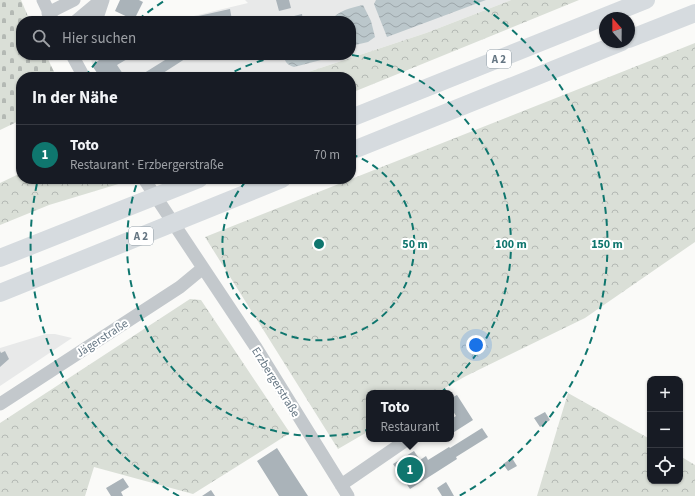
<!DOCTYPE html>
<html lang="de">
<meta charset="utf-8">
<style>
body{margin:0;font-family:"Source Sans 3",sans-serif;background:#20242c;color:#f1f3f6}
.controls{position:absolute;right:12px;bottom:12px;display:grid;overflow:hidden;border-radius:8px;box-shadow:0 1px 3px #0004}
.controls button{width:36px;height:36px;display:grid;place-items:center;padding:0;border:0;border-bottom:1px solid #363941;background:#171b24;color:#f1f3f6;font:20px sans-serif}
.compass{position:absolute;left:599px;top:12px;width:36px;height:36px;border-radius:50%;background:#171b24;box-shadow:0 1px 3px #0004;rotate:339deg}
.you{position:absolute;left:476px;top:345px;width:14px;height:14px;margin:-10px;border:3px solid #fff;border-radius:50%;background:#1a73e8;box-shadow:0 0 0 6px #1a73e833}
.badge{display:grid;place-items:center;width:26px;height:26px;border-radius:50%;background:#0f766e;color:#fff;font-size:13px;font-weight:700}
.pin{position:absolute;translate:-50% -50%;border:2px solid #fff;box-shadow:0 1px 4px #0006}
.popup{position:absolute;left:366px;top:390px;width:88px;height:52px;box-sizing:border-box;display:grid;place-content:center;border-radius:8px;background:#171b24;filter:drop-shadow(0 1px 3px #0005);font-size:13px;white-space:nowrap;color:#9ea1a6}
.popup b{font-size:15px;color:#f1f3f6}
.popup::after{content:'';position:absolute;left:50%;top:100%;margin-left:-8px;border:8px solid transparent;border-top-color:#171b24}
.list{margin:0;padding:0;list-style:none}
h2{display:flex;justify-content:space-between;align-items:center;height:52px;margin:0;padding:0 16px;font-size:17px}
h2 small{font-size:13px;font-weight:400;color:#9ea1a6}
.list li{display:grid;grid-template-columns:26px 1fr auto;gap:12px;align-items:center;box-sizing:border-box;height:60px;padding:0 16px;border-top:1px solid #363941}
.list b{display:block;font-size:15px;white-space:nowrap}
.list p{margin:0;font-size:13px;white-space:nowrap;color:#9ea1a6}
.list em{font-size:13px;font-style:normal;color:#9ea1a6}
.icon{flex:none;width:22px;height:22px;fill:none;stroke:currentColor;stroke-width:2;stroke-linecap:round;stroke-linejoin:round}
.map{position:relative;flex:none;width:695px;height:496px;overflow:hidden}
.search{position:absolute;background:#171b24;box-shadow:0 1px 3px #0004;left:16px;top:16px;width:340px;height:44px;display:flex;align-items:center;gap:10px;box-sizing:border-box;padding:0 14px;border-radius:16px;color:#9ea1a6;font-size:15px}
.panel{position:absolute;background:#171b24;box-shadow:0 1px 3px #0004;left:16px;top:72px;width:340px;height:112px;border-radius:16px}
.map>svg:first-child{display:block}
.built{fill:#e8e9e9}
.forest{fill:url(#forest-crowns)}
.cemetery{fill:url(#cemetery-stones)}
.water{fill:url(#water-waves)}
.building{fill:#aab3b9}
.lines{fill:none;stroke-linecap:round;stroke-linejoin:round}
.minor{stroke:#c3c8cc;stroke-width:13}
.highway{stroke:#d6dbdf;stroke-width:18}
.ring{fill:none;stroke:#0f766e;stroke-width:2;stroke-dasharray:7 5}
.labels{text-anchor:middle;stroke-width:4;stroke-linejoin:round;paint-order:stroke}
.shield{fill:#fff;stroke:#939fa8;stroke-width:1}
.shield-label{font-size:11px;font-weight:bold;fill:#657683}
.street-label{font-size:12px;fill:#657683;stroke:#fff}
.centre{fill:#0f766e;stroke:#fff;stroke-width:2}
.ring-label{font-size:12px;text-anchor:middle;font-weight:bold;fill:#0f766e;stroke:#fff;stroke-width:4;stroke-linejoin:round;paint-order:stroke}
</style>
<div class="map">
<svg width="695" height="496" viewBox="0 0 695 496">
<defs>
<pattern id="forest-crowns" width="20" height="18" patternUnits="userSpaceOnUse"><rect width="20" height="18" fill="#dadfd7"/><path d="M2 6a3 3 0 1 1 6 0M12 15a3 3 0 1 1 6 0" fill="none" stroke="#b4b9b4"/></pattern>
<pattern id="cemetery-stones" width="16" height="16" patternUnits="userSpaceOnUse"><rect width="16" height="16" fill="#dadfd7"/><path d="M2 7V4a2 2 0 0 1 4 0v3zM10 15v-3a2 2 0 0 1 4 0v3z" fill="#b4b9b4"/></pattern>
<pattern id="water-waves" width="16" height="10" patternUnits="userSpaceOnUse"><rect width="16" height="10" fill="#bbc7cb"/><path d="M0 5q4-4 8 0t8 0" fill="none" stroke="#9ca6aa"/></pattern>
</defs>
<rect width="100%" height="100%" fill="#fafaf8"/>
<path class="built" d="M245,0H511L426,33L293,77H100L93,67L91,59L93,55H351V21H173L248,3Z
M46,334H55L72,338L0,386V348Z"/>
<path class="forest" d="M511,0H579L351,93V77H293L426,33Z
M695,43V242L585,318L466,376L436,393H369V431L338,449L205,237Z
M21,173V179H123L125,182L49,205L0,225V183Z
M190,299L201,300L290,433L193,494L94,467L85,496H0V423Z
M568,393L650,439V481H680V456L695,465V496H537Z"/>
<path class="cemetery" d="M0,0H21L30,21H21V55H46L56,76L55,77H21V120L0,130Z"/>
<path class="water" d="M376,0H486L387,37L374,4Z
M363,5L371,21L375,37L368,42L351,46V21H331C338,10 351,8 363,5Z
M284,55H325V58L321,60L294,67C288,65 284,62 284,55Z"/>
<path class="building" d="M120,0H139L143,2L134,20L115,11Z
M276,0H289L291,8L279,11Z
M230,9L232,20L185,21V19Z
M302,14L303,21H278V20Z
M106,55H134L117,65L125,77H100L93,67L95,63Z
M173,55H191L157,77H125L131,73L132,76L139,72L141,75Z
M0,351L1,353L5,351L9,359L0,367Z
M457,395L473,420L451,434V419L456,416L451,408V398Z
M545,412L550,420L540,427L534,418Z
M482,428L488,437L456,457L457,459L410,489L393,464L414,451L420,460L426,456L428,460L449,447L450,448Z
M277,448L295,476L308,496H279L257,461Z
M512,458L517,466L508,471L503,464Z
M123,478L129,487L121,492L123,496H111L106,488Z
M446,482L449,487L454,496H442L437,488Z
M211,490L215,496H202Z"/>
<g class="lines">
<path class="minor" d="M43,0L53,21
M48,13L74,0
M76,21L101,0
M96,21L103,0
M72,55L84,77
M144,179L255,346L348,496
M0,404L180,287L203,268
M341,485L408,439"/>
<path class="highway" d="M629,39L695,13
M351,118L646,0
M351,151L622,42
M0,258L199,179
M0,293L282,179"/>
</g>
<g class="ring">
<path d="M351 154A96 96 0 1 1 248 179"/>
<path d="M224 77A192 192 0 0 1 284 55M352 55A192 192 0 1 1 138 180"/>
<path d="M179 496A288 288 0 0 1 38 179M85 77A288 288 0 0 1 102 55M138 20A288 288 0 0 1 164 1M474 1A288 288 0 0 1 459 496"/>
</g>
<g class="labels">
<g class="shield">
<rect x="487" y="50" width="24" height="18" rx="3"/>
<rect x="129" y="227" width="24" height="18" rx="3"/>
</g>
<g class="shield-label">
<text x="499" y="63">A 2</text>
<text x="141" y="240">A 2</text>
</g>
<g class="street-label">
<text transform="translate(102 338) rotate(-33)" y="4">Jägerstraße</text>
<text transform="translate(276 382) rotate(58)" y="4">Erzbergerstraße</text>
</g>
</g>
<circle cx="319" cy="244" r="6" class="centre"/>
<g class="ring-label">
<text x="415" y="248">50 m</text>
<text x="511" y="248">100 m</text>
<text x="607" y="248">150 m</text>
</g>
</svg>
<div class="controls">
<button>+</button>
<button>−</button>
<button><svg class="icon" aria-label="locate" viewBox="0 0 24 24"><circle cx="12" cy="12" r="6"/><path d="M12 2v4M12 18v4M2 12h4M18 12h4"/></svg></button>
</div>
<svg class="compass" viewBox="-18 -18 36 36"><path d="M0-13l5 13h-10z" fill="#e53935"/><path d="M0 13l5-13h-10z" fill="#9ea1a6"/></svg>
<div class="you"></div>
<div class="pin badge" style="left:410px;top:470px">1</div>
<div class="popup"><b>Toto</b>Restaurant</div>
<div class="search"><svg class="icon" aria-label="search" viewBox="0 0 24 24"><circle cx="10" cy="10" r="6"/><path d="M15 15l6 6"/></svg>Hier suchen</div>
<section class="panel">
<h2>In der Nähe<small></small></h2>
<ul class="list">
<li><span class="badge">1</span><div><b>Toto</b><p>Restaurant · Erzbergerstraße</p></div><em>70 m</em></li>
</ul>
</section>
</div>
